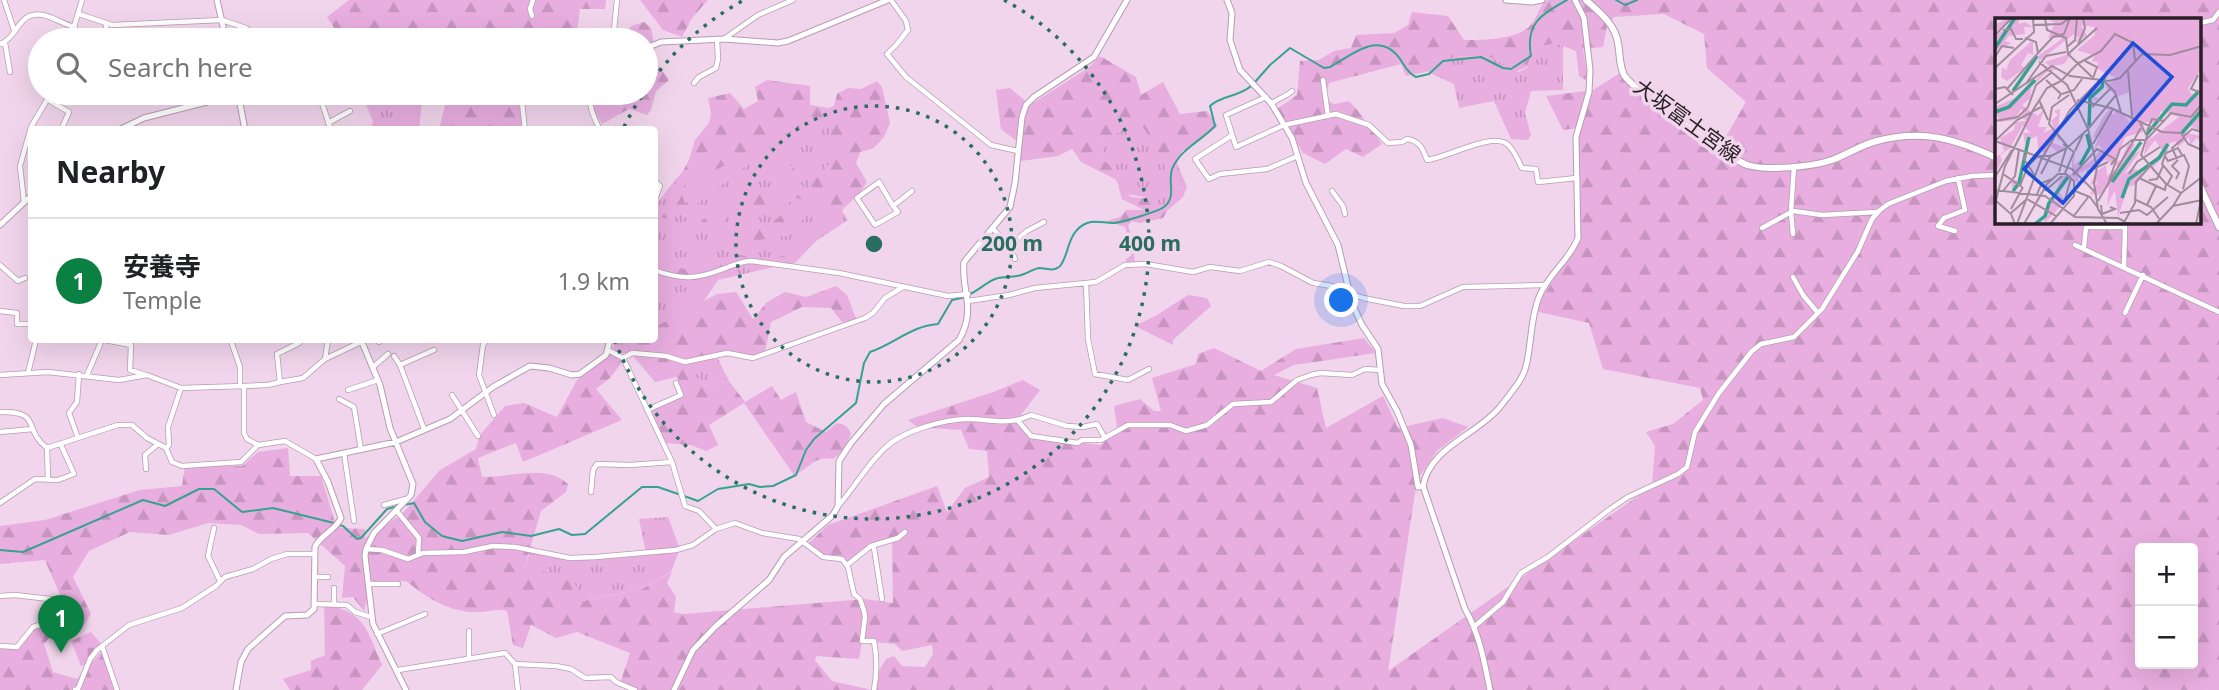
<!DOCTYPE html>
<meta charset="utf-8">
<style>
body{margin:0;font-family:"Noto Sans","Noto Sans JP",sans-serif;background:#f6f6f6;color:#202124}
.controls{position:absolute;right:21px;bottom:21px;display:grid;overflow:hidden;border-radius:7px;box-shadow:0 7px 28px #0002}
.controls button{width:63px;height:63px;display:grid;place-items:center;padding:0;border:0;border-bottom:2px solid #e0e0e0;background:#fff;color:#202124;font:35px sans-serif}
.you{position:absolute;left:1342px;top:301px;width:24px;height:24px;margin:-18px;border:5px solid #fff;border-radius:50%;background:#1a73e8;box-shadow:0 0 0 10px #1a73e833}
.badge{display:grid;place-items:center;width:46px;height:46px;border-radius:50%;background:#0b8043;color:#fff;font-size:23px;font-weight:700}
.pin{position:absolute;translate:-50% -58px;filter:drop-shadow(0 2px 4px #0008)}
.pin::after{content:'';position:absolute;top:37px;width:24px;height:21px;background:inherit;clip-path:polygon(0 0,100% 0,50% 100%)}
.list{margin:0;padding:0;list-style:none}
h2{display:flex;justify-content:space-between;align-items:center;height:91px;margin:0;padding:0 28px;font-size:30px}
h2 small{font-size:23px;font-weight:400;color:#757577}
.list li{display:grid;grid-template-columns:46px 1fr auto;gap:21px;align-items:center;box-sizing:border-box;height:126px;padding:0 28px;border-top:2px solid #e0e0e0}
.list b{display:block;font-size:26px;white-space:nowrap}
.list p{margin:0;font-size:23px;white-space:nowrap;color:#757577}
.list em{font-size:23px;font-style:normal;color:#757577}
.icon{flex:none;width:38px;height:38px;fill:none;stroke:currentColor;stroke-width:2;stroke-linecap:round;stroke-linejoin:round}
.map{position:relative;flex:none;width:2219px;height:690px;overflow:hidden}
.search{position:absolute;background:#fff;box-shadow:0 7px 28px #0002;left:28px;top:28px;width:630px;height:77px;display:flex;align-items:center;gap:18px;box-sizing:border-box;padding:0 24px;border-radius:38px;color:#757577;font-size:26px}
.panel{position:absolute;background:#fff;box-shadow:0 7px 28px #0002;left:28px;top:126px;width:630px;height:217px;border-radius:7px}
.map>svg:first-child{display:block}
.grass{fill:url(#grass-tufts)}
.forest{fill:url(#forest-firs);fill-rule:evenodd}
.cemetery{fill:url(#cemetery-stones)}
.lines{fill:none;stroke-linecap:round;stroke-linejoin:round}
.stream{stroke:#37a28f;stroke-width:2}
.minor-casing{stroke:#b79cb3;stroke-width:6}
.tertiary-casing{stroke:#b79cb3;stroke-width:7}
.secondary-casing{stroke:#b79cb3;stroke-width:8}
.minor{stroke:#fff;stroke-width:4.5}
.tertiary{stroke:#fff;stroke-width:5}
.secondary{stroke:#fff;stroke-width:6}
.ring{fill:none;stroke:#296e61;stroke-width:3.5;stroke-dasharray:3.5 7}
.labels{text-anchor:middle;stroke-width:7;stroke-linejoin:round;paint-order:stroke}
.street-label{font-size:21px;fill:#291f27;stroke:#f1d5ec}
.inset-river{fill:none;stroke:#37a28f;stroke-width:3.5}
.inset-road{fill:none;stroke:#a18c9d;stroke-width:2}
.view{fill:#1d4ed8;fill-opacity:0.15;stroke:#1d4ed8;stroke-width:3.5}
.inset-edge{fill:none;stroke:#291f27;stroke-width:3.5}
.centre{fill:#296e61;stroke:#f1d5ec;stroke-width:3.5}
.ring-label{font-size:21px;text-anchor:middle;font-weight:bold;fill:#296e61;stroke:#f1d5ec;stroke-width:7;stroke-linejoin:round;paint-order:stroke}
</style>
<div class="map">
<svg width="2219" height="690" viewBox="0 0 2219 690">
<defs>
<pattern id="grass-tufts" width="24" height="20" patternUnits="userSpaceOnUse" patternTransform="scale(1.75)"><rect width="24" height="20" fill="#e8aee0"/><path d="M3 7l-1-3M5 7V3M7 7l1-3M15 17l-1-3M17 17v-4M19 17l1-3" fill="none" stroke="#c795c0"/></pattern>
<pattern id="forest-firs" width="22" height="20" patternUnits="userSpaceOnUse" patternTransform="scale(1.75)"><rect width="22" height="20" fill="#e8aee0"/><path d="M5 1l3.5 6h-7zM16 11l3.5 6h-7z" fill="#c795c0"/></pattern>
<pattern id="cemetery-stones" width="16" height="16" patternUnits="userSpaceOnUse" patternTransform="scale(1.75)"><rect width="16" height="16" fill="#e8aee0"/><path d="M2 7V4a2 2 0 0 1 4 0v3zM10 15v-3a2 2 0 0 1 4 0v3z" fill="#c795c0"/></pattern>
</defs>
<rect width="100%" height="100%" fill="#f1d5ec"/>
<path class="grass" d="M1555,43L1563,46V90L1531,91L1525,113L1531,135L1528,140L1511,139L1494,101L1459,108L1454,84L1428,72L1455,56L1491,57L1519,72L1527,68L1534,48Z
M361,93H423L419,129H371L373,121Z
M824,110L848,149L833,197L848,220L778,266L718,280L698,310L647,354L622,353L613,349L615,340H654L655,206L675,180L730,121Z
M1139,116L1177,189L1187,187L1183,197L1168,210C1161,206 1155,201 1147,198C1127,192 1129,201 1115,179L1121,173L1102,159L1101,144Z
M712,359H718L729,381L707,386L687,374L689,363Z
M668,517L680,549L671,572L642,589L582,601L524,569L532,546C562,570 610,557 646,553L639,519Z"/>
<path class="forest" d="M349,0H606L605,9H580L577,31L566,40H342L327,17Z
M640,0H708L692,18L682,37L663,30Z
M1547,0H2219V690H875L877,674L886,659L894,656L902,666L925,667L933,654L932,645L902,651L895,644L862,641L859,659L816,656L815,660L832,681L872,690H638L620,684L630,653L577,632L556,638L531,625L523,648L513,645L507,611C496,608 489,612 479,612C450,613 427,598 406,581L371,584L364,611L353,597L342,598L345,566L308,533L259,534L241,525L208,523L169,535L130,532L89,551L73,577L91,614L81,630L65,640L51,636L44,644L53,672L77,679L101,652L116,690H0V646L19,645L62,599L45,560L0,564V526L45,520L140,490L182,486L185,466H242L258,452L288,448L290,476H321L334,519L341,528L365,529V538L402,514L440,470L476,449L480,435L505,406L524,403L557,417L577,380L611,354L622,362L610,378L596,389L622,420L523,462L516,443L478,458L482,477C510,478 545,463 568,484L566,492L541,511L524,569L571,575L583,601L642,589L672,572L667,583L676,597L674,612L683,614L865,599L893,603L892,539L872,546L848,564L836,557H823L808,544L828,525L937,486L947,512L965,488L989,477L987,451L969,449L961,430L917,427L908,420L993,392L1023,380L1040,390L1017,420L1035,437L1101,445L1117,427L1114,406L1140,399L1154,411H1161L1152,378L1196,364L1198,354L1214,348L1261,371L1296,349L1364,338L1376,353L1294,365L1274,375L1317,388L1326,428L1383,396L1398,428L1443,418L1468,427L1437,451L1417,480L1388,671L1652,486L1655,446L1646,432L1673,424L1703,400L1700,388L1603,369L1589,323L1534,311L1574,247L1578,128L1563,130L1546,96L1593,90L1620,73L1720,147L1746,102L1707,68L1704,34L1664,14L1614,17L1607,26L1603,47L1583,49L1587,74L1585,80L1579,76L1576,51L1555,43L1534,48L1527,67L1517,71L1490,57L1455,56L1430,71L1406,76L1401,64L1329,83L1325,99L1334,104L1349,101L1358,111L1382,144L1363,157L1346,149L1325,164L1303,153L1277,109L1297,95L1300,61L1319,60L1334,51L1351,48L1356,35L1394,33L1408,25L1412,12L1448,16L1464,40C1482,40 1514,40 1529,27C1537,20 1538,7 1547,0ZM1997,19H2200V222H1997ZM2140,548H2193V664H2140Z
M644,22L651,28L658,65L669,80L656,91L651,110L647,115L629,109L602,124C595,113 590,105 595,93H646V40H628L626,35L631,26Z
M1100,56L1136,77L1141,95L1163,82L1180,114L1207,111L1218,126L1182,151L1177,163L1187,187L1177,189L1148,135L1138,120L1101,144L1102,159L1121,173L1115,179L1081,162L1072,149L1058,156L1021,161L1019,143L1001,129L996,90L1010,88L1030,105L1088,68Z
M767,80L810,86V105L828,108L834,106L837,94L848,88L861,89L877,81L882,87L890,123L884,137L874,148L860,152L856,163L867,182L860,193L844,208L833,227L818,239L795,263L786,265L747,264L698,277L675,275L655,267L654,263L691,270L728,262L739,255L768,259L784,256L833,218L816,203L809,185C828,165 844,156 828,128L808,124L764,143C775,154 787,161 797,171L785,172L759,156L693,207L679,209L667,219L662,217L675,196L682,195L685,203C704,198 725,178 734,161L677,189L674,187L689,160L695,140L709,123L711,113L708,98L730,93L744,109L758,101L755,87Z
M518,93L522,129H439L448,94Z
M797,183L802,185L810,200L803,201L798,198L780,207L766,203L760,207L758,214L746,210L725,218L721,225L705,226L701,220L718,214L720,208C735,201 750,188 767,188C777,187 774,195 787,193L792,184Z
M1118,185L1131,197L1151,199L1168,210L1163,218L1140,223L1131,221L1128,226L1133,239L1135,262H1126V259L1131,256V240L1128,237L1125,227L1107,221L1120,217L1126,210H1144L1122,199Z
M808,203L814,206L810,212L787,236C766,236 742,250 725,231L729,228L758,229L768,226L787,210L797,209Z
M836,286L847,295L857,321L842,322L831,308L802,307L771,322L765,353L753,358L729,356L691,362L687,374L695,376L706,386L729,381L745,402L772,386L781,400L796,392L806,422L826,432L837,423C844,424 849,427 851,434L845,449L833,459C812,456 811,468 794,475L744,403L709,425L718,445L706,451L691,445L665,443L651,410L682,394L677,377L655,382L624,345L633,340H654L655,327L717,294L736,292L753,319L767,302L785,292L806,297Z
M1188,295L1207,298L1211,306L1173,340V345L1135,326L1157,315Z
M324,604C367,613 366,629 382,665L362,690H290L283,679L311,670V661L325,655Z"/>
<path class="cemetery" d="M91,632L103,646L87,664L81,666L71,641Z"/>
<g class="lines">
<path class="stream" d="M1616,0L1625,5L1637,0
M1255,82L1270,65L1290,48L1324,68L1330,67C1349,57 1374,33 1395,53C1403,60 1405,72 1416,77L1429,74L1443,61L1481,57L1503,68L1511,69L1531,56C1525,24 1541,14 1567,0
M970,294C979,290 989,280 998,278C1006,276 1016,278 1024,274C1030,272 1033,269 1039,268C1047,268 1052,272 1059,267C1069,259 1066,231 1087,223C1096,220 1104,223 1113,223C1121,223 1159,211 1164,207C1178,196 1166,180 1173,167C1182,148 1201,141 1215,126L1210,106C1221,95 1239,97 1251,86
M684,496L698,501L718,489L749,484L760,487L773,486L796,475L806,450L814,439L856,403L864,363L870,352C894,344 911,326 938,324L952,300L966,297
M404,505L414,503L425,522L442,536L462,541L502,532L531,536L559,529L572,535L585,534L642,487H658L678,494
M339,525L343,526L357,539L361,538L387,509L398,506
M0,550L23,552L143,500L165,506L199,489H214L242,512L273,508L334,523"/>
<g class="minor-casing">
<path id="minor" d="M4,0L14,30
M891,0L906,21L908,30L897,44L887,54L906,77L991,145L1018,151
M79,14L112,25L222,20L246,28L263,40
M532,16L530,9L533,0
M2200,23L2213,20L2219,12
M106,24V28L117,40
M724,39L758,15L793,0
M70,40L82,0
M610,40L614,30L617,0
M5,43L10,72
M0,44C18,38 18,10 43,15C54,17 64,25 75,27
M1323,80L1328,116
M694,83L699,77L716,68L718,59L717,39
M521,93L525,130
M591,93C588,107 594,117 600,130
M319,94L331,130
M1266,97L1226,115L1236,147L1284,125L1336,114L1369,125L1388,143L1402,142L1407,139C1420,141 1423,149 1427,160C1446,158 1492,132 1507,144C1514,149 1518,161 1522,168L1536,169L1538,182L1577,178
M48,100L69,112L61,130
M1271,104C1278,98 1286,97 1292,91
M328,123L350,111
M1231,136L1195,159L1209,179L1220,174L1267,169L1298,156
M654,180L660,186L654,202
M1332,191L1343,206L1345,214
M24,202L20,166L31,127L51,93
M893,206L898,212L875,225L857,198L879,182L893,206L912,191
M992,228L1008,244L1015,259
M1762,228L1793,211L1822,215L1877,212
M1955,231L1938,226L1944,218L1965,210L1958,178
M1793,234L1791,212L1794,166
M2075,245L2219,312
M1009,246L1027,231L1044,222
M2084,247L2086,227H2125L2124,266
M0,265L18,281L25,278
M654,270C679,279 695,280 720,270C732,266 740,261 752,261L839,273L948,296L968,294
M1793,277L1803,295L1818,313
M1086,283L1088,339L1095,374L1128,380L1149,369
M968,301L1009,295L1035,288L1096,282L1125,265L1146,264L1193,272L1210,267L1240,271L1269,262L1281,266L1313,283L1332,286L1363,298L1404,306H1420L1463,287L1544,285
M0,311L17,313V324H32
M2125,313L2143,275
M105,340L131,345L130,370L146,375
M376,340L379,342
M487,340L483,345L479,375L494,415
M231,341L240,367V386
M608,350L623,358L672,462L685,506L699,511L716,529
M394,356L400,365
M623,358L632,353L666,356L685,362L727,353L753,358L865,318L873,313L885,298L903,287
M325,359L328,340
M373,367L388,354
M28,373L36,340
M0,375L48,372L119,380L147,375L181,388L244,386V433L247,439L258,445L285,441L316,459
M87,375L102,340
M280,382L303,378L325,359L365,340
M244,386L268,385L280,382L277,354L299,343L301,340
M348,390L378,380
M452,395L478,436
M339,399L354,407L361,450
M647,410L681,395L676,383
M0,412C43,411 22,429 47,448L118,425H132L147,438L166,448L172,462L182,466L241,462L258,445
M1019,422L1031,436L1078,443L1082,440H1101L1128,425H1170L1186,431L1207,425L1233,404L1271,402L1297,380L1311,375L1320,373L1352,375L1365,369L1380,370
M424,429L400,365L434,350
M0,432L33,429
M78,438L69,413L77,402L79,374
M47,448L48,478
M166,448L169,445L168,427L181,388
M344,453L354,521
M146,469L145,455L158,444
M591,492L593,470L597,464L630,465L672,462
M0,503L35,479L58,480L74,474L61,445
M384,505L406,499
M838,506C855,487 868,463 886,447C903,431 945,419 968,419C991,419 1009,426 1031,415L1067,426L1083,427L1097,424L1105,438
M396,510L419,538L418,555
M214,528L208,556L220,581
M871,546L898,538L905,532
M366,549L382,550L408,559L423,553L464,552L493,546L515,547L570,558L596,557L676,550L693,545L716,529L735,523L762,533L799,539L823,557L842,559L848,567L854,594L860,599L864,611L865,617L862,641H874C877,657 877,674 874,690
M847,565L871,546L874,548L882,599
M314,577H328
M368,584H398
M334,588V604
M0,596L15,595L58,600
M314,604L347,605L355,612L371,617
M1475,626L1503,602L1521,573L1548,557L1610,509L1628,497L1678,474L1687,467L1695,432L1719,393L1752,351L1761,344L1794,337L1822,309L1858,251L1872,219L1880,210L1888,204L1946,181L1972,176L1997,175
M377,634L425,614
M0,646L17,647L33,627L60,619L70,611
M102,646L117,690
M469,659V631
M515,664L556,666L571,669L585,678L611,677L616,682L635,690
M398,670L505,653L515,664L518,690
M75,690L78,689L90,659L97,650L129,625L182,608L216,586L225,577L253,569L271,559L287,554H314"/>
</g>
<g class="tertiary-casing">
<path id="tertiary" d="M217,0L226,40
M1227,0L1232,13L1230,40L1240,70L1271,103L1292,138L1306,183L1338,245L1352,303L1362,325L1378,349L1382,384L1397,411L1411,445L1418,487L1423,486L1465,609C1480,635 1484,661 1490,690
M1506,0L1532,2L1542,0
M646,48L661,42L724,39L778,43L788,41L888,0
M238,93L245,130
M119,130L144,118L238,94L292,99L331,93
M0,225L32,195
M361,340L380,385L390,428L413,484L411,495L374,533L366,549L365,556L373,624L406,690
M1423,486C1430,447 1477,435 1500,407C1509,395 1523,380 1526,366C1532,343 1530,319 1539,297C1548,274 1569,261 1578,238L1576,137L1589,92L1590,70L1584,18L1575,0
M236,690L241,662L248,649L285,616L307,615L314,609L315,547C320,535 335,531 341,518L328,482L316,459L396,442L450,419L493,387L530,366L549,368L572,375L580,374L606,355L610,340
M674,690L693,650L716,626L769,580L784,557L833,515L838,506L839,461L851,443L884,404L959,340C977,308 961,292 964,262L1010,207L1015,183L1022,117L1026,105L1034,97L1094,57L1127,0"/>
</g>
<g class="secondary-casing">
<path id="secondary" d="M1586,0C1600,13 1615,24 1618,43C1620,53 1619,65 1624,75C1634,91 1728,157 1747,165C1767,171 1812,167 1832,160C1848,154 1861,145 1877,141C1924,129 1955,139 1997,158
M2200,186L2219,227"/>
</g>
<use href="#minor" class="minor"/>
<use href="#tertiary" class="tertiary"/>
<use href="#secondary" class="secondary"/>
</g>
<g class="ring">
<circle cx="874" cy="244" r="138"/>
<path d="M624 127A276 276 0 0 1 643 94M647 88A276 276 0 0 1 744 0M1004 0A276 276 0 1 1 615 341"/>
</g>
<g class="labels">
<g class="street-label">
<text transform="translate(1687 121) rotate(36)" y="7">大坂富士宮線</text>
</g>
</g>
<g transform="translate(1995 18)">
<rect width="206" height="206" fill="#f1d5ec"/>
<path d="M13,0H24V6L30,4L38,9H29L30,16L14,18L10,23L17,25L0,33V18L16,7L13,4L1,13V6ZM52,0H206V51L193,70L196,76L206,75V113L195,108L187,114L206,118V124L202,120L195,127L194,119L183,129L180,123L171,127L173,133L158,150L154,145L168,134L160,122L149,137L151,124L184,99L166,93L161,105L149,104L148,114L130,119L121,144L126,142L133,126H140L134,139L146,132L129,156L138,150L147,155L140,167L133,169L123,199L120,172L112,188L114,168L104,177L95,176L103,164L95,167L102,153L111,147L112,158L124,149L111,142L82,156L85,169L78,159L70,163L64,173L68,180L74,179L50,205L49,201L39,206L50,198L67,158L77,156V142L80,133L79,147L84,142L87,149L97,142L107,130L103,127L99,132L104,118L97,120L108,99L115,90L118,97L123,90L135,104L137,81L135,74L122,79L110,68L122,61L114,56L99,79L105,80L98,84L99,71L111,56L102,50L103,44L97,43L100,38L82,32L100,17L99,9L86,7L92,18L77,26L84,20L79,16L44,43L43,38L68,20H53L60,5ZM38,22V37L33,35L26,47L30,50L12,63L6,59L7,49L11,52L15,42ZM77,35L69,46L57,48L63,51L52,54L36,69L35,80L27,87L43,98L50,89L43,109H52L48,115L59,110L56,103L63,97L59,93L65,91L63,115L67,120L64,123L59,114L58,125L71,130L62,134L54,127L50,135L43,131L42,118L35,121L25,167L18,174L21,167L17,170L16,163L23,162L31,130L28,115H35L28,107L15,130L5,137L7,142L1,154L0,140L9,133L5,120L19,112L20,104L32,103L26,99L30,93L26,91L20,102L5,104L0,89L20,80L55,49L50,44Z" fill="#e8aee0"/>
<path class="inset-river" d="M0,30L20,0M18,73L42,38M0,94L14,89L40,62M94,108L95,80L107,69L109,58M186,116L207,92M151,117L177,86L191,87L204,73M85,147L95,129L92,116M117,164L146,124M18,173L24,165L34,119M127,180L134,161L164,140L173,126M40,206L50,198L54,185L73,159"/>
<path class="inset-road" d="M50,0L52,12L71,20L73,36L97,59M38,7L66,6L75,0M8,12L16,11L21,21H28M0,17L17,0M83,27L90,10L88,0M72,29L80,22L82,0M43,35L58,19L69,16L75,0M73,36L102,10M0,39L7,28L19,30M90,43L102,49L98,60M44,44L72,67L93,111M84,45L106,33L120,16L138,25L140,42M0,50L39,14L38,0M133,53L137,98M203,57L196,71L207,75M51,62L66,76L63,81M66,63L84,44M32,64L51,38L71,34M110,64L120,74L126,94M0,71L10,69L18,77M12,71L43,35L41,24L30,20M67,76L79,72L87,61M44,82L53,102M82,82L116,90L167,114L186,115L193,126L207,132M97,84L98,88L116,70M0,86L57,48L75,58L114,63L125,60L147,36L175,37L207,28M23,99L33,89L41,67L57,54M0,103L23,99M144,103L152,118L146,137L171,166L186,175L178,188M152,113L157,101L170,103M189,118L197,111L207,114M0,123L77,151L101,175M0,123L22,102L48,88M68,126L79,134L70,155M98,126L118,91M73,129L54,106L57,89L74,77M80,133L89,114M32,134L29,141L40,158M170,138L173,143L189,137L194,148L188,171M182,141L177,130L189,120M34,147L43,138H56L72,130L93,111M64,154L71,131M92,154L113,144M8,156L27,169M46,156L56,137M134,156L142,144L165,129M78,157L102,131L120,141L116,147M0,159L17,132M144,160L170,172L171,166M181,161L184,155L177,148L183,142M154,162L162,161L168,148M114,163L125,131L137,122H151L176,95L196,99L207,86M172,167L177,158L167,146L171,135L183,130L187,137M25,168L33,148M0,172L50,178L80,199L123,200L134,206M8,173L20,158L24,132M50,173L67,158M80,173L95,179L103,190M186,175L207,159M42,176L47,165L57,161M139,181L156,189L165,202M0,182L16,196L20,206M1,182L10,148L38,92L52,70L66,63M103,183L146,110M69,185L76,160M106,187L107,196L120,191L115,189M152,187L161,168M16,191L28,169M16,195L32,181L61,198M125,195L144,192L152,197L173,179M78,199L94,178M22,206L46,142L75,92L105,62M29,206L52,166L63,156H71L79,163V178L55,206M112,206L103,191L99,165L102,149L93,111L121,77M128,206L140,185L141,164L155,148M161,206L178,188L207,182M201,206L207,177"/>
<path class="view" d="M138,25L177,59L68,185L29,151Z"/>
<rect width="206" height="206" class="inset-edge"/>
</g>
<circle cx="874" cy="244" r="10" class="centre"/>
<g class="ring-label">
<text x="1012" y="251">200 m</text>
<text x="1150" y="251">400 m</text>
</g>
</svg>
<div class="controls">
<button>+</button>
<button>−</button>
</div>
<div class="you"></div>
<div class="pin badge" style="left:61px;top:653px">1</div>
<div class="search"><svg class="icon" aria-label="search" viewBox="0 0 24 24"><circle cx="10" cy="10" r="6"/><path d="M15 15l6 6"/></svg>Search here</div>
<section class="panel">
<h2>Nearby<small></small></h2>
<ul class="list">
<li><span class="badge">1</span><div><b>安養寺</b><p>Temple</p></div><em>1.9 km</em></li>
</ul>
</section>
</div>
